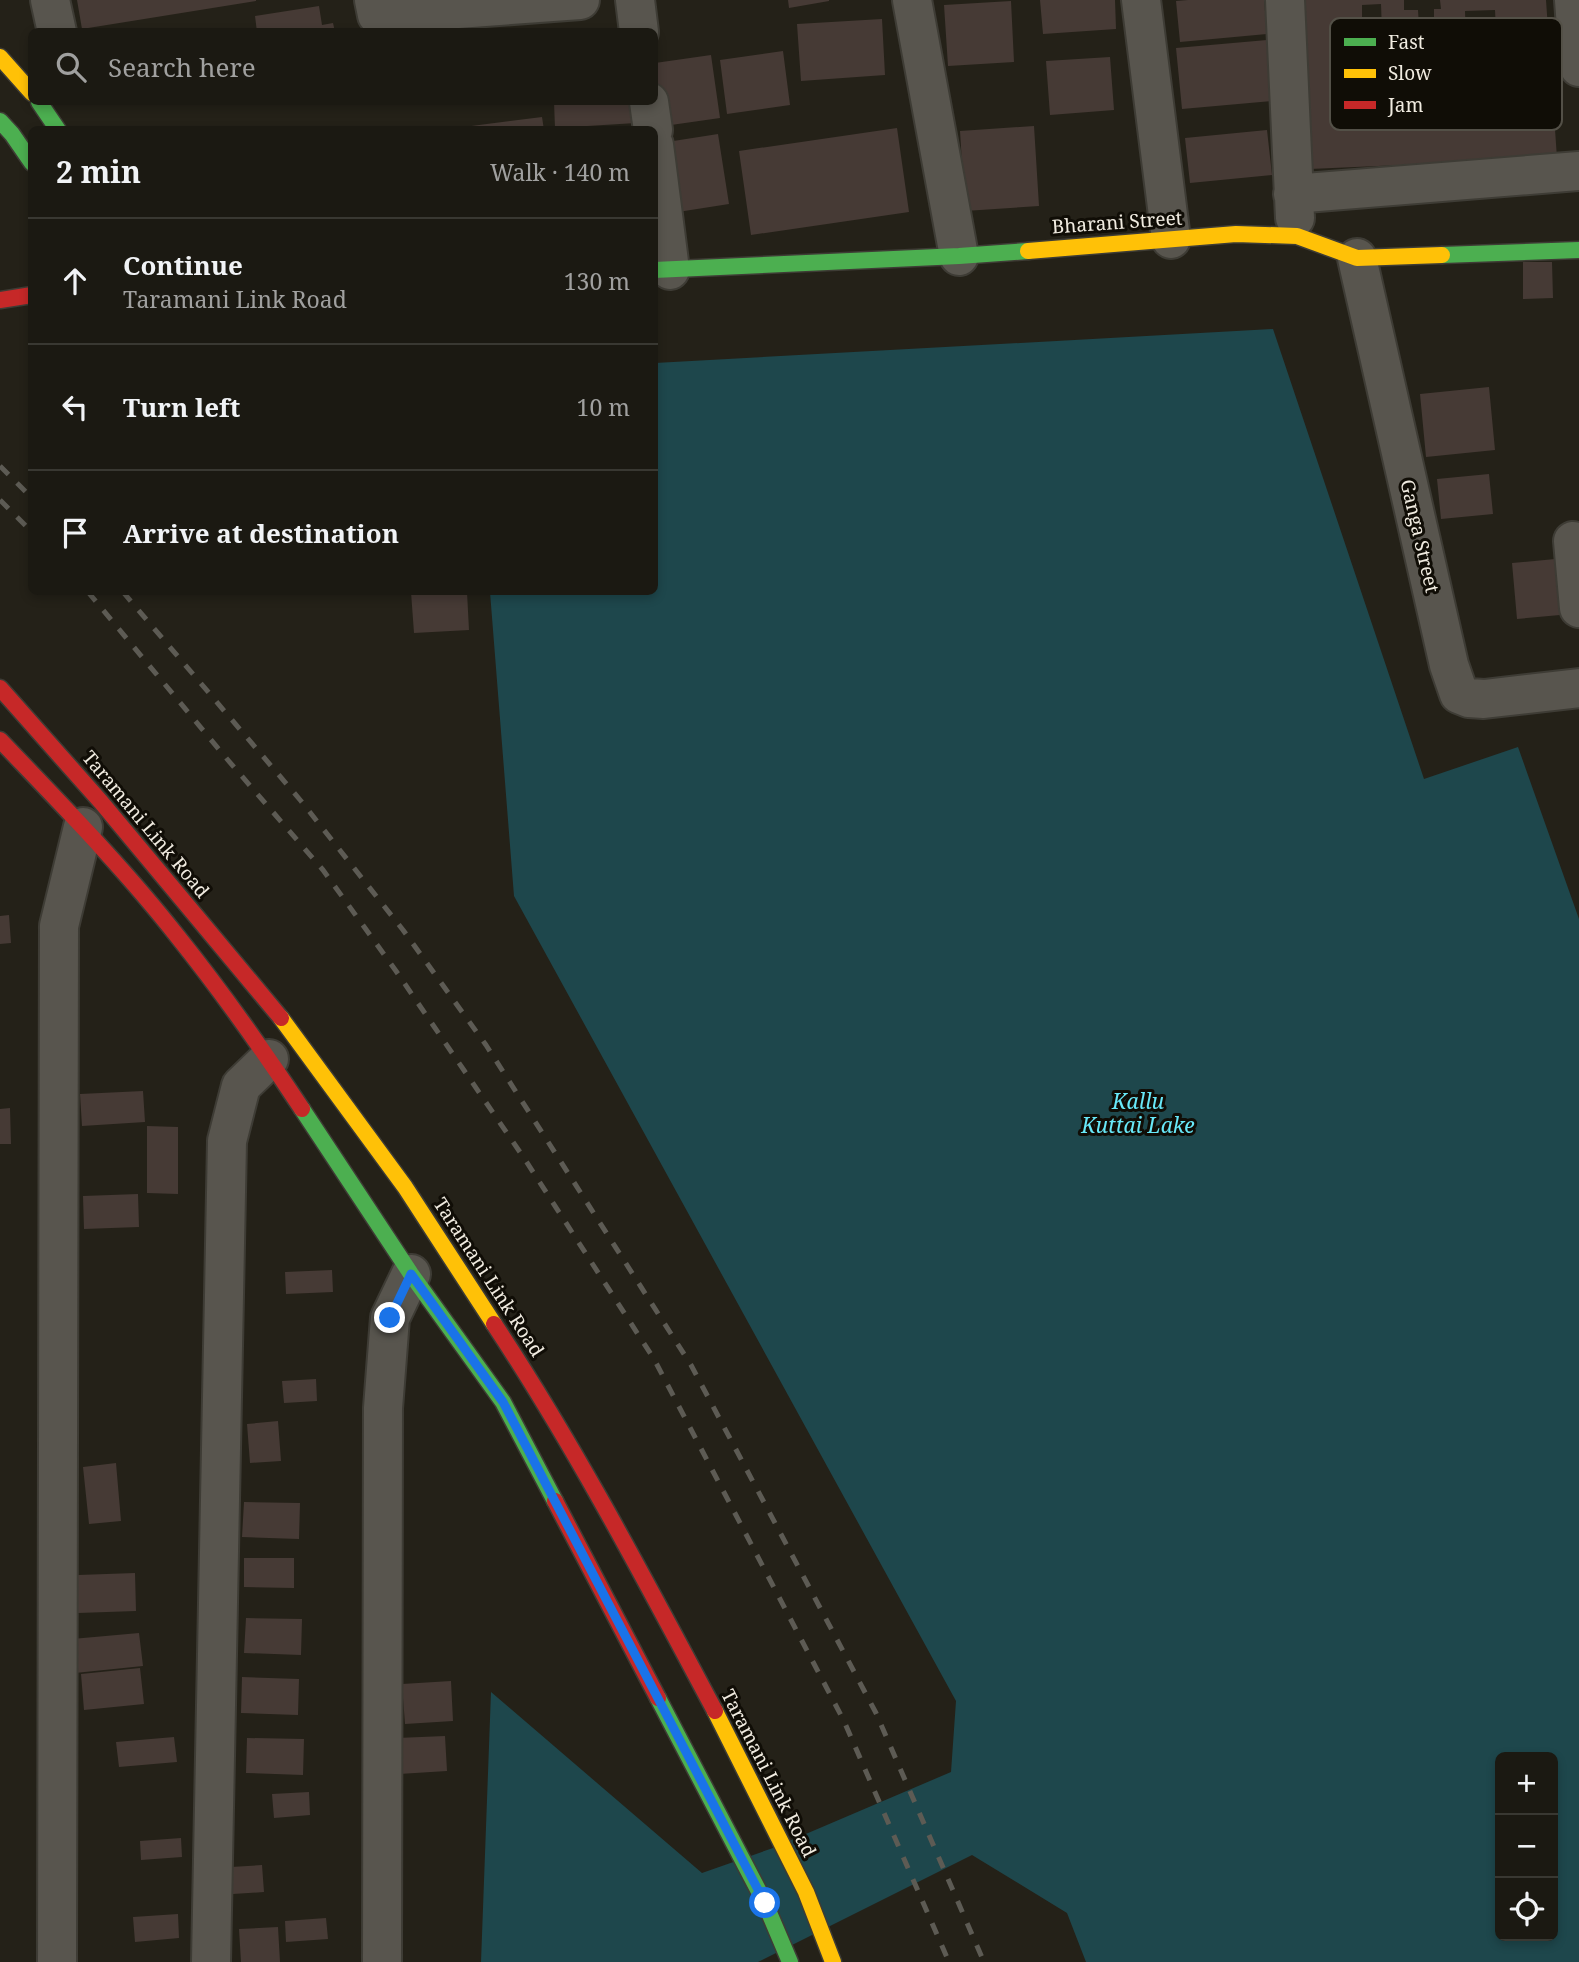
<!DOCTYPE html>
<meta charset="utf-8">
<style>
body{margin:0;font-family:"Noto Serif",serif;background:#282620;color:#f1f3f6}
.controls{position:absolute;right:21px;bottom:21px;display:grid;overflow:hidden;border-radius:10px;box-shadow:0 4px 10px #0003}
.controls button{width:63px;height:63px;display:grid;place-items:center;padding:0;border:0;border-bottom:2px solid #393832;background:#1b1912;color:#f1f3f6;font:35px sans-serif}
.stop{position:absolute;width:21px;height:21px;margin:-16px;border:5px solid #1a73e8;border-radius:50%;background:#fff}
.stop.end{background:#1a73e8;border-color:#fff;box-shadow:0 2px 7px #0008}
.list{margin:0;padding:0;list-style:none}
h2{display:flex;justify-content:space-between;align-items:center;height:91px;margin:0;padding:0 28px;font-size:30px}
h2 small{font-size:23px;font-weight:400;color:#a0a09f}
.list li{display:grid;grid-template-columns:46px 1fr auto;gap:21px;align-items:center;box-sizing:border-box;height:126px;padding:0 28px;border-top:2px solid #393832}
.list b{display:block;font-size:26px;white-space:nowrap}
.list p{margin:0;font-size:23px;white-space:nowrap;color:#a0a09f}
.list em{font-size:23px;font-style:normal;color:#a0a09f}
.icon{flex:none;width:38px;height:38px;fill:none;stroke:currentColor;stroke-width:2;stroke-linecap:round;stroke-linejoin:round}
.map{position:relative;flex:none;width:1579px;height:1962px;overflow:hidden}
.search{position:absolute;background:#1b1912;box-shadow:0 4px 10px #0003;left:28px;top:28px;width:630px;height:77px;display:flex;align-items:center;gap:18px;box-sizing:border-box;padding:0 24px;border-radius:10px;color:#a0a09f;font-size:26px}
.panel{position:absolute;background:#1b1912;box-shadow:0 4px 10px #0003;left:28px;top:126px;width:630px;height:469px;border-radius:10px}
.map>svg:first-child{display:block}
.water{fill:#1e474c;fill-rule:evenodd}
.building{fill:#463a35;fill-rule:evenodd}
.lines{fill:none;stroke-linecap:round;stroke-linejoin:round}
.street-casing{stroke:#3e3c35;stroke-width:42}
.fast-casing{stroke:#3e3c35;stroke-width:19}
.slow-casing{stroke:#3e3c35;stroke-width:19}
.jam-casing{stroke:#3e3c35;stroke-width:19}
.street{stroke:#58554e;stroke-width:38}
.fast{stroke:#4caf50;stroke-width:16}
.slow{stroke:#ffc107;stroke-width:16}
.jam{stroke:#c62828;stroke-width:16}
.rail{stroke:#5d5b54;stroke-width:5;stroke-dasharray:12 12;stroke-linecap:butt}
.route{stroke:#1a73e8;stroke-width:9}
.labels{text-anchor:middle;stroke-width:6;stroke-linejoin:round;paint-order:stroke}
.street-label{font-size:19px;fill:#f0ebe0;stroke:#100d06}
.water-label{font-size:21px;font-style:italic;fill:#68e9f9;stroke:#100d06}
.key{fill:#100d06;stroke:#535047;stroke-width:2}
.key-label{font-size:19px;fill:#f0ebe0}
</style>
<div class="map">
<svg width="1579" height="1962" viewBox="0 0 1579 1962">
<rect width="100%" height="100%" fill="#242118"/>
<path class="water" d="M1273,329L1424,779L1518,747L1579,919V1962H1086L1067,1913L972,1855L758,1962H481L491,1692L702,1873L773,1848L951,1772L956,1701L514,896L490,592H654L655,363ZM1500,1757H1553V1936H1500Z"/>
<path class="building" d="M77,0H256V1L82,29Z
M788,0H829V1L789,8Z
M1040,0H1115L1116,29L1043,34Z
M1188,0H1264L1267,34L1180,42L1176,1Z
M1304,0H1404V10H1418L1419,26H1434V9H1441L1440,0H1546L1557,158L1310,169ZM1381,4L1382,32H1393L1394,50L1386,51L1387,72H1401L1402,102L1375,103L1374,73L1345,74L1344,44H1341L1340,19L1362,18V5ZM1495,10L1498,71L1474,72L1475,102L1446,103L1444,67L1467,66L1465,11Z
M1011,1L1014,62L948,66L944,5Z
M319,6L322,25L333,23L335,32H257L255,16Z
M882,19L885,75L801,81L797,24Z
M1267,40L1272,101L1182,109L1176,48Z
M783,51L790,105L727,114L720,60Z
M711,55L720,118L664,126L655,63Z
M1110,57L1114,110L1050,115L1046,61Z
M554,102H634L636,123L555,128Z
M542,117L544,130H456V128Z
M1034,126L1039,206L965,211L960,131Z
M897,128L909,212L751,235L739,151Z
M1267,130L1272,175L1190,183L1185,138Z
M718,134L729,204L678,212L667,142Z
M1523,262H1552L1553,298L1523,299Z
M1489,387L1495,450L1426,457L1420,394Z
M1489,474L1493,514L1441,519L1437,479Z
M1555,559L1560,615L1517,619L1512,563Z
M411,592H467L469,630L414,633Z
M9,915L11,943L0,944V916Z
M143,1091L145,1122L82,1126L80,1094Z
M10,1108L11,1144H0V1109Z
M147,1126L178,1127V1194L147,1193Z
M138,1194L139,1227L84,1229L83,1196Z
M332,1270L333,1292L286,1294L285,1272Z
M316,1379L317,1401L284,1403L282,1381Z
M278,1421L281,1461L250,1463L247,1424Z
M116,1463L121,1521L89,1524L83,1467Z
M244,1502L300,1503L299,1539L242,1537Z
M244,1558H294V1588L244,1587Z
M135,1573L136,1611L78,1613V1575Z
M246,1618L302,1619L301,1655L244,1653Z
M139,1633L143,1666L75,1673L72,1639Z
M140,1668L144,1704L84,1710L81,1674Z
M242,1677L299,1679L298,1715L241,1713Z
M451,1681L453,1721L405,1724L402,1684Z
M445,1736L447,1771L399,1774L397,1738Z
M174,1737L177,1762L119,1767L116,1742Z
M247,1738L304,1739L303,1775L246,1773Z
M309,1792L310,1815L274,1818L272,1794Z
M181,1838L182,1857L141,1860L140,1841Z
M262,1865L264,1892L233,1894L231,1867Z
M178,1914L179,1938L135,1942L133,1917Z
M326,1918L328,1939L286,1942L285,1921Z
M278,1927L280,1962H241L239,1929Z"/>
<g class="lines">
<g class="street-casing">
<path id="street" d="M50,0L57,32
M374,0L377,15L580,0
M635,0L639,32
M912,0L959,256
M1141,0L1171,239
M1285,0L1295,218
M1574,0L1579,67
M649,102L653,130
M654,145L670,270
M1293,194L1579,171
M1357,258L1449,665L1459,694L1469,698L1484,699L1579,688
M1573,541L1579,608
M57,1962L59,926L83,827
M211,1962L227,1141L241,1086L269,1059
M382,1962L383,1408L390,1318L411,1274"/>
</g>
<g class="fast-casing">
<path id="fast" d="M39,102L58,130
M0,121L12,134L32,163
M1442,255L1579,250
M654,270L959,256L1028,251
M302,1109L411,1274L503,1402L555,1501
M658,1698L765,1903L790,1962"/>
</g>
<g class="slow-casing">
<path id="slow" d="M0,57L32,93
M1028,251L1236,234L1297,236L1357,258L1442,255
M281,1018L405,1187L494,1324
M715,1711L806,1892L833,1962"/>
</g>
<g class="jam-casing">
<path id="jam" d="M0,300L32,295
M0,688L101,802L281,1018
M0,740C61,804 124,868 178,937C222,992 263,1050 302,1109
M494,1324C576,1448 645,1580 715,1711
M555,1501L658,1698"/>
</g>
<use href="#street" class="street"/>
<use href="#fast" class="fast"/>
<use href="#slow" class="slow"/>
<use href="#jam" class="jam"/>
<path class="rail" d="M0,466L32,498
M0,500L32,532
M88,592L227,759L323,870L396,971L524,1158L654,1359L844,1721L949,1962
M123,592L301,801L403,930L486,1045L691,1365L876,1713L984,1962"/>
</g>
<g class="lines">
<path class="route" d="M390,1318L411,1274L503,1402L765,1903"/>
</g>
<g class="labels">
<g class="street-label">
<text transform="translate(1117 222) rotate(-4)" y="7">Bharani Street</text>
<text transform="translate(1420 536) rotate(77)" y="7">Ganga Street</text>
<text transform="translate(146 824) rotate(50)" y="7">Taramani Link Road</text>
<text transform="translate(489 1277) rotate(57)" y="7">Taramani Link Road</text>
<text transform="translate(769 1773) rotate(63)" y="7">Taramani Link Road</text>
</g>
<g class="water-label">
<text x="1138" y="1109">Kallu<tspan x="1138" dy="24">Kuttai Lake</tspan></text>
</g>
</g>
<rect x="1330" y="18" width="232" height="112" rx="10" class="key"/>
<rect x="1344" y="38" width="32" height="8" fill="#4caf50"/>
<rect x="1344" y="69" width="32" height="9" fill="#ffc107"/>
<rect x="1344" y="101" width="32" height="8" fill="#c62828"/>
<g class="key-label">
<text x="1388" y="49">Fast</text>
<text x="1388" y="80">Slow</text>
<text x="1388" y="112">Jam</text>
</g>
</svg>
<div class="controls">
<button>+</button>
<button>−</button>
<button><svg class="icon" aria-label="locate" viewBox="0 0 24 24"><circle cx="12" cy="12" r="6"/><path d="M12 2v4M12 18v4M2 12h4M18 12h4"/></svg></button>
</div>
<div class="stop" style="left:765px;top:1903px"></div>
<div class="stop end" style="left:390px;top:1318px"></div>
<div class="search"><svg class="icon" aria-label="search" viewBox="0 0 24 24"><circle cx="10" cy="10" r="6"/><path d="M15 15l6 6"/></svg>Search here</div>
<section class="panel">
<h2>2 min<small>Walk · 140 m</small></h2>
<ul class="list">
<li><svg class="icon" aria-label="ahead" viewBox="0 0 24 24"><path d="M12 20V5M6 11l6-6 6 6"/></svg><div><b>Continue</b><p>Taramani Link Road</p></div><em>130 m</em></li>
<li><svg class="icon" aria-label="left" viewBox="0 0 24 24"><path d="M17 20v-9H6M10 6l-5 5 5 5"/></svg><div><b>Turn left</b></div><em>10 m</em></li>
<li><svg class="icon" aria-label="arrive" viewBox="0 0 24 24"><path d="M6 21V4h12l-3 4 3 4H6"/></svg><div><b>Arrive at destination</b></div></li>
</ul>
</section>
</div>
